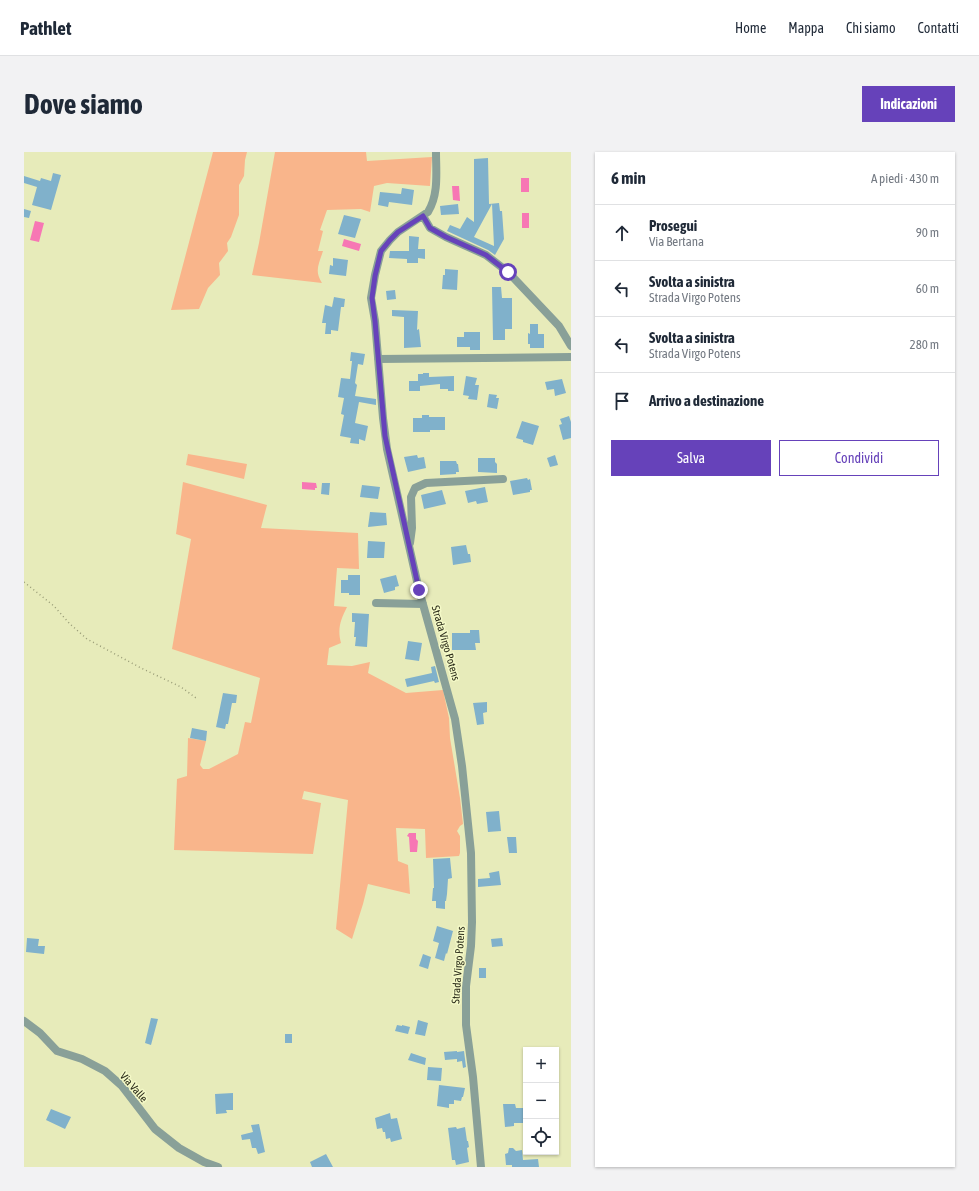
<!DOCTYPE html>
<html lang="it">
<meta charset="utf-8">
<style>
body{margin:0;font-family:"Asap Condensed",sans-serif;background:#f2f2f3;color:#1f2937}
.controls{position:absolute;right:12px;bottom:12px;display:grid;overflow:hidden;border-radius:0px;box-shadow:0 1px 3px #0004}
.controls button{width:36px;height:36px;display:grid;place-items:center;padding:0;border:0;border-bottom:1px solid #e0e1e3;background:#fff;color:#1f2937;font:20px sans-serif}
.stop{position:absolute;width:12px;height:12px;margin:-9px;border:3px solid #6642ba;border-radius:50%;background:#fff}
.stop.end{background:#6642ba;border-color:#fff;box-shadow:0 1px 4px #0008}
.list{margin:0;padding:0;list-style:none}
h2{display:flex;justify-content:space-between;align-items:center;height:52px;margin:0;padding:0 16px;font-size:17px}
h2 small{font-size:13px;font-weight:400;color:#747a83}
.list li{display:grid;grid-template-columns:26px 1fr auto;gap:12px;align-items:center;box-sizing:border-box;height:56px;padding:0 16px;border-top:1px solid #e0e1e3}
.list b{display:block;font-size:15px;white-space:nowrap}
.list p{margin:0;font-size:13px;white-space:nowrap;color:#747a83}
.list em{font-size:13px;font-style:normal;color:#747a83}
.actions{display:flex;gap:8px;padding:12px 16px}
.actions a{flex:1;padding:9px 0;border:1px solid #6642ba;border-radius:0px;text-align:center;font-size:14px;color:#6642ba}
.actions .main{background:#6642ba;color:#fff}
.icon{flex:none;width:22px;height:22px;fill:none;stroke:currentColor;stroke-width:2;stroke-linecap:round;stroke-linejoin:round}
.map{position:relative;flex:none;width:547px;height:1015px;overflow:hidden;border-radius:0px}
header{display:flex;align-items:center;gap:24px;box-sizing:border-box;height:56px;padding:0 20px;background:#fff;border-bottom:1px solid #e0e1e3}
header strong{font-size:19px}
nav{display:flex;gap:22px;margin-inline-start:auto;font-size:14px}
.intro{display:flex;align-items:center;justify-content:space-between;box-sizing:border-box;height:96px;padding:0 24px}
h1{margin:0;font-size:28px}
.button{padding:10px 18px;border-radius:0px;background:#6642ba;color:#fff;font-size:14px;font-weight:700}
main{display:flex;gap:24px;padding:0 24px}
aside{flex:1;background:#fff;border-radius:0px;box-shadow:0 1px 3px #0004}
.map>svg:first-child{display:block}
.green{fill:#f9b58b}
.water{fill:#f777b4}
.building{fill:#80b1cb;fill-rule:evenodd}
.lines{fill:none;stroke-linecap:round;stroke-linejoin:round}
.path{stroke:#999c77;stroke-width:1.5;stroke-dasharray:1 3;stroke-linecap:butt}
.minor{stroke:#89a098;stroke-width:8}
.route{stroke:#6642ba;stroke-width:5}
.labels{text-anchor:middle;stroke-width:3;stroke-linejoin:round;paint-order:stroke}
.street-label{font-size:11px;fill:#292a18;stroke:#f4f9c7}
</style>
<header>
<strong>Pathlet</strong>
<nav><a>Home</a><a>Mappa</a><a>Chi siamo</a><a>Contatti</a></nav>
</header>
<div class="intro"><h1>Dove siamo</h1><a class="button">Indicazioni</a></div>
<main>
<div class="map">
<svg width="547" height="1015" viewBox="0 0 547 1015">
<rect width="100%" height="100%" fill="#e7ebba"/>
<path class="green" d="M189,0H223L221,8L220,24L215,33V63L207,85L203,91L204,99L195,111L196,123L184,136L175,157L147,158Z
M251,0H342L343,9L408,5L406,34L363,31L350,34L346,60L337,57L303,58L296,78L299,79L294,99H299C295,112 290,119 298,131L228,123L235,91Z
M164,302L223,312L220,327L162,313Z
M159,330L243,353L237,376L334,381L335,417L313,416L310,454L323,455C317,467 313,476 317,491L305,496L303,513L328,514L346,510L344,521L382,541L419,538L425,566L426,586L436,646L439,672L436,674L433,679L436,684V701L435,704L402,706L401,677L372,676L374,709L384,713L386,742L344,732L339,752L328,787L312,777L324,648L280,639L278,647L297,651L289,702L150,698L153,627L163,624L164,586L182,589L176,613L179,617H185L214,602L221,570L227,571L236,526L148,497L167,387L152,382Z"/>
<path class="water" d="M497,26H505V40H497Z
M428,34H435L436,49L429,48Z
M498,61H505V76H498Z
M11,69L20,71L15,90L6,88Z
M320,87L337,92L335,99L318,94Z
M278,330L292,331L293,336H291V338L278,337Z
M385,681H392V687L394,689L393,700H386L385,685L383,684Z"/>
<path class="building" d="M464,6L465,52L475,51L476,59H478L480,87L471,103L464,98L423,79L426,73L436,77L443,65L450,70V7ZM468,52L470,94L450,85Z
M29,21L37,23L27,58L8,53L13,35L0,31V24L16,29L17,26L27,29Z
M378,36L390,38L388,53L365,50L364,55L354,53L356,40L377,42Z
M434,52L435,62L417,63L416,54Z
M0,57L7,59L5,66L0,65Z
M320,63L337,67L331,86L314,82Z
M385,84L395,85L394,97H401V107L394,106V111H383V107L365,106L366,99H385Z
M309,106L324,108L322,124L305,122L306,113L309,114Z
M421,117L434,118L433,138L418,137L419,123H421Z
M468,135H477L478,146H488V177H481V188H469Z
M371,138L372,147L363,148L362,139Z
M310,145L321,147L320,155H317L314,179L307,178V182H301L302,171H298L301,153L308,155Z
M368,158L394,159L393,178L395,177L397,195L380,196V165L368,164Z
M506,172H514V182H520V196H506V192H504V181L506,182Z
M440,180H456V198H446V195H433V185H440Z
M327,200L341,202L339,213L334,212L331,231L333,233L331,244L352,247V253L335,250L331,271L344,274L341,289L335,287V292L326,291L327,286L316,284L320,263L317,262L320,246L314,245L317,226L326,227L328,209H326Z
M399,221H405V225L430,224V239H424V237H416V232L396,234V239H385V229H394V222H399Z
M442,224L453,226L451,233H455L453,248L444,247L445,244L439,243Z
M538,227L542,241L531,244L530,237L523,238L521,230Z
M465,242L473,243L472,246H475L473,257L463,255Z
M398,263H405V265H421V278H406V280H389V266H398Z
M545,264L547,270V286L539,288L535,273L538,272L536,267Z
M498,269L515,274L509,293L499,290V288L492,286Z
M393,303L394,306L400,305L402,316L384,320L380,305Z
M531,303L534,313L526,315L523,306Z
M454,306H471V310L473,312V321L454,320Z
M416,309H432L433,312H434L435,320H432V322L416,323Z
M503,326L504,328L506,327L508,338H506V340L489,343L486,329Z
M298,331H306L305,343L297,342Z
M338,333L356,335L354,347L336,345Z
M461,335L464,350L453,352L452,349L444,351L441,339Z
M418,338L422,352L400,357L397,343Z
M346,360L362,361L363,373L344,375Z
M344,389L361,390L360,406H343Z
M442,393L444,402H446L447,410L429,413L427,395Z
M324,423H336V443H325V441H317V428H324Z
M372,423L375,434L371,435V438L360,441L356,427Z
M328,461L345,462L343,495L331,494L332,485H330L331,470H328Z
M446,478H455L456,491H451L452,498H428V481H446Z
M384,489L398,491L395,509L381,507Z
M411,514L415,530L411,531L410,529L383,535L381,527L408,521L407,515Z
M199,541L213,543L212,551H208L204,572H202L201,577L192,575Z
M463,550V560L459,561L460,572L453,573L449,551Z
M168,576L183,579L182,589L166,586Z
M475,659L477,679L464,680L462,660Z
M483,685H492L493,701H485Z
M426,706L428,726L424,727L423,742L422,749H421V757L412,756V749H408L409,736H410L409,707Z
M475,719L477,733L454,735V727L466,726L465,721Z
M413,774L429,779L423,802L422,801L420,809L411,806L415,791L409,789Z
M3,786L15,787L14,794H21L20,802L2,800Z
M478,786L479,794L468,795L467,787Z
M399,802L407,805L404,817L395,814Z
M455,816H462V826H455Z
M127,866L134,867L127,893L121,891Z
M394,868L404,871L401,884L391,882Z
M373,873L378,874V873L386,875L384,882L371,879Z
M261,882H268V891H261Z
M433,899V900L440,899L442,915L439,916L438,909L433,910V907L421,908L420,900Z
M387,901L402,906L401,913L384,908Z
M404,915L418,916L417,929L403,928Z
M415,933L441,936L439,945H438L437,949L430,948V952H425V956L413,954Z
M209,941V958H202L203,961L192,962L191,942Z
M479,952H491L492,956H499V971H490V974L481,975Z
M27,957L47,965L41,977L22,968Z
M366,961L367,967L373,966L378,987L367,990L366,986L362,987L361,980H359L358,976L353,977L351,966Z
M235,972L241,1000L234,1002L232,996H228L226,987L218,988L217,983L229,980L227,973Z
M432,975L433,977L441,975L443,989H444L445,995L443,996L445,1010L432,1013L431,1008H428L424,976Z
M485,996H489L492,999L498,998L499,1008L514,1007L515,1015H488V1013H482L481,1002L484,1001Z
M302,1002L309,1015H288L286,1010Z"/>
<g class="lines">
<path class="path" d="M0,430L30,454L46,472L63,487L117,516L157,535L172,546"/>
<path class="minor" d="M412,0C412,20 415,42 404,60L374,80L366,88L357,99L351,123L347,146L351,169L359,266L363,297L395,438L431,567L438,614L447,701L448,770L447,794L442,834V873L449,925L457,1015
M399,64L406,76L422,85L462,103L484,120L535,174L547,194
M354,207L547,205
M386,391L388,376L387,345L391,336L402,331L479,327
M352,451L399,452
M0,869L16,881L33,899L58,907L81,919L98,934L131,977L155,996L180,1010L194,1015"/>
</g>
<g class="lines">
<path class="route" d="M395,438L361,284L351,169L348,146L351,124L357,99L366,88L374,80L399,64L406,76L422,85L462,103L484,120"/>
</g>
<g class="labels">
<g class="street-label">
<text transform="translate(422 491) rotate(74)" y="4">Strada Virgo Potens</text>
<text transform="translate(434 813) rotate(-86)" y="4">Strada Virgo Potens</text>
<text transform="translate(110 935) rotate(49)" y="4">Via Valle</text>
</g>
</g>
</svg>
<div class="controls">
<button>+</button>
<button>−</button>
<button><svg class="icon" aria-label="locate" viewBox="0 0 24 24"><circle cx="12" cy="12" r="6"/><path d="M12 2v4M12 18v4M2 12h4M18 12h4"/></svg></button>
</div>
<div class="stop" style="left:484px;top:120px"></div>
<div class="stop end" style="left:395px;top:438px"></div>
</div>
<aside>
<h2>6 min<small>A piedi · 430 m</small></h2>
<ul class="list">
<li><svg class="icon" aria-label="ahead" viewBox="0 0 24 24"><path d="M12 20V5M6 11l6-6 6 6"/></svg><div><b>Prosegui</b><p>Via Bertana</p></div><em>90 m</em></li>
<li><svg class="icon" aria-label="left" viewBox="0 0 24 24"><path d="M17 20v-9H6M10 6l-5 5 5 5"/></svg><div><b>Svolta a sinistra</b><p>Strada Virgo Potens</p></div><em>60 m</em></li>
<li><svg class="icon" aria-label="left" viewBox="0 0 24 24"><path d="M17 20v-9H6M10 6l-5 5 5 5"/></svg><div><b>Svolta a sinistra</b><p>Strada Virgo Potens</p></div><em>280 m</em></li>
<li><svg class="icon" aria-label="arrive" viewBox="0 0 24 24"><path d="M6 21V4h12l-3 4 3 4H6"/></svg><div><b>Arrivo a destinazione</b></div></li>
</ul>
<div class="actions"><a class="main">Salva</a><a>Condividi</a></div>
</aside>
</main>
